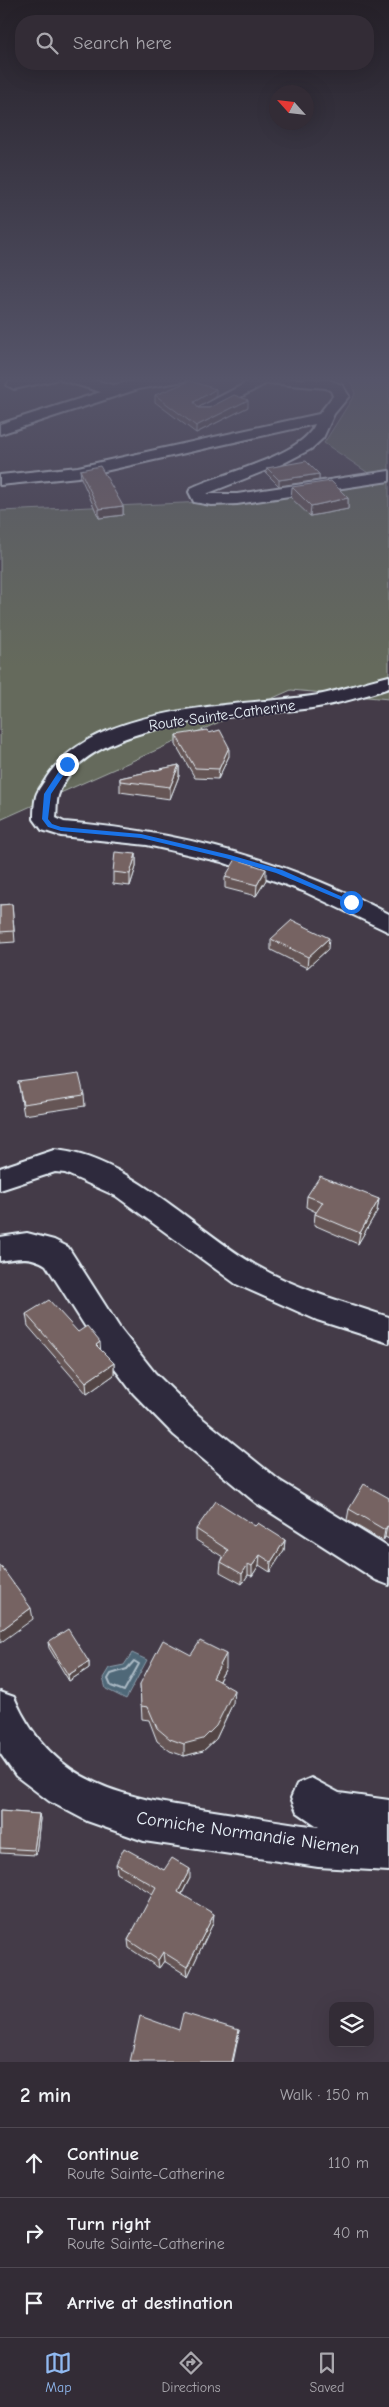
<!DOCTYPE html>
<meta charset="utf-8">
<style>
body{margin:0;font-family:"Comic Neue",sans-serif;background:#3e3842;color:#f1f3f6}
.controls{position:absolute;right:15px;bottom:15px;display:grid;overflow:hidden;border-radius:10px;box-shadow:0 5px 20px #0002}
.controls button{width:45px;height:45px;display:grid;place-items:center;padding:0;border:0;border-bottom:1px solid #4e4851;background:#332c36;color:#f1f3f6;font:25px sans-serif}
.compass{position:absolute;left:269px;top:85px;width:45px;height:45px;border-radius:50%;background:#332c36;box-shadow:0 5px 20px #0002;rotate:297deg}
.stop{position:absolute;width:15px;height:15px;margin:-11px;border:4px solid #1a73e8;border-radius:50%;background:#fff}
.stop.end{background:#1a73e8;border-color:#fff;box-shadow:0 1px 5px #0008}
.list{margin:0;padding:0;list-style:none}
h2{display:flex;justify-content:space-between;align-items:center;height:65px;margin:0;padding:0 20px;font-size:21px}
h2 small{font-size:16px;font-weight:400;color:#a9a7ad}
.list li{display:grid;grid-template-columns:32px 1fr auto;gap:15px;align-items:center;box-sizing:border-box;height:70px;padding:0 20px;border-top:1px solid #4e4851}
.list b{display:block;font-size:19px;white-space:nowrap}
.list p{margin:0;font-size:16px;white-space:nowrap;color:#a9a7ad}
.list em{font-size:16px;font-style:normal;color:#a9a7ad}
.icon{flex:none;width:28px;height:28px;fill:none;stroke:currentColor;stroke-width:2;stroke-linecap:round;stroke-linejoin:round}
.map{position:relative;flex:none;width:389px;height:2062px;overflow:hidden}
.search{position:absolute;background:#332c36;box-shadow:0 5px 20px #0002;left:15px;right:15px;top:15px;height:55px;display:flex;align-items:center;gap:12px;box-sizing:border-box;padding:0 18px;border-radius:20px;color:#a9a7ad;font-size:19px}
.sheet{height:275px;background:#332c36}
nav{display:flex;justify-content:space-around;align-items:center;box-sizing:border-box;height:70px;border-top:1px solid #4e4851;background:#332c36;font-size:14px;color:#a9a7ad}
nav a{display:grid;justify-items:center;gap:2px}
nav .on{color:#90b9f0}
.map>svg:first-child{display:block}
.green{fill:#656a5c;stroke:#a6aeaa}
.water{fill:#4f6778;stroke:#8c9eab}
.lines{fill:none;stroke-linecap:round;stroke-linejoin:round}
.shore{stroke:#abbac5;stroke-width:2}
.minor-casing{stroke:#e8f1f8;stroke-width:4}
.minor{fill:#2f2a3d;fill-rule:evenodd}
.wall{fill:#655554;stroke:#e8f1f8}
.shaded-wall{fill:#534545;stroke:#e8f1f8}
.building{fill:#766362;stroke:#e8f1f8}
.route{fill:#1a73e8}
.labels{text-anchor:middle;stroke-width:4;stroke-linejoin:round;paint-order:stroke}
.street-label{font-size:15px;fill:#e8f1f8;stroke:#2f2a3d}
.near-street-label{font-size:18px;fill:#e8f1f8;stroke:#2f2a3d}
</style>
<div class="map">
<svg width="389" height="2062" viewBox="0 0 389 2062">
<rect width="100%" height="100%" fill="#443b48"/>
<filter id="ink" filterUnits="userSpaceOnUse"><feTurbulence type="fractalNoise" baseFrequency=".02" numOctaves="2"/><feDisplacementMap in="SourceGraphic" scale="10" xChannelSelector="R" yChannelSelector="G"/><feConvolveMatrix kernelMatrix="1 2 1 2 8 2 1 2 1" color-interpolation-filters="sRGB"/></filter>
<g filter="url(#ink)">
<path class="green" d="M370,377H389V699L291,690L0,820V511L206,502L383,483L324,443L355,394L350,379Z"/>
<path class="water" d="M132,1653L147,1660L126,1699L106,1689L103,1678L109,1668L124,1665Z"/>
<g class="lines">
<path class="shore" d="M134,1661L139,1664L124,1691L111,1686L108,1679L111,1674L127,1669Z"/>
<g class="minor-casing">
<path id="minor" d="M29,377H57L55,380L14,389L7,385L9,382Z
M59,377H82L113,385L156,377H191L184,381L138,389L0,434V424L101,392L61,380Z
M238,377L329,380L342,385L349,396L334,414L323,438L311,449L282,464L206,494H237L389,471V481L237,504L211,505L194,502L189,492L191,488C222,473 302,456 315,424L78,477L0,485V475L78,467L319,414L333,396L331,391L326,388L267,383L208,414H198L195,411L198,408L248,382L240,380Z
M389,676V688C364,696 338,704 312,708C247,717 81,718 58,796C56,803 57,811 56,818L64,822C179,831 287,860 389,914V932L303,891L222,862L147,845L61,836L42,830L34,819C34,812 34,804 36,796C38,789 44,783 47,777C95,704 234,707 312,696C338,692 363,682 389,676Z
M54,1150C126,1155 196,1231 257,1266C297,1289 345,1303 389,1317V1343L317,1320L236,1284L116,1196L65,1173L55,1172L0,1190V1168Z
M27,1233L54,1240L68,1247L121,1330L155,1373L198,1415L280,1481L389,1548V1585L376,1580L256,1503L174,1435L133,1393L99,1348L46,1265C30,1255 18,1258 0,1261V1237Z
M0,1692L14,1697C53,1787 126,1798 214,1811C249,1816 284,1823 319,1827L297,1812L291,1798L297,1784L311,1778L339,1793L389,1800V1871L318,1867L144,1841L87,1821L49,1801L16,1776L0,1753Z"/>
</g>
<use href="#minor" class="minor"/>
</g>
<path class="wall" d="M155,395L216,397L197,408H198L248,407L196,433L155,402Z
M267,468L319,474V480L279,486L266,473Z
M80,470L123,506V515L99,518L81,478Z
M292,487L348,498V509L310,516L291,498Z
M176,735L229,756L218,779L195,778L176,745Z
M179,765V776L170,799L120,792V778Z
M136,854V867L130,886L113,884V872Z
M225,877L266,880L256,896L225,888Z
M12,904L15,942L0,943V905Z
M271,939L328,949L307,968L271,950Z
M18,1082L84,1095L85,1106L24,1115Z
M307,1196L379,1199L377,1211L358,1244L314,1225L315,1214L316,1212L306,1207Z
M26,1314L78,1332L101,1350L114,1363V1375L87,1394L28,1326Z
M389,1498V1539L385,1537L383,1541L347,1520L349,1509Z
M255,1526L285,1540L284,1550L270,1572L259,1565L252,1576L248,1575L242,1584L220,1572L221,1562L223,1557L196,1540V1529Z
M48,1642L89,1662V1668L69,1681L49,1648Z
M226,1668L219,1681L233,1703L216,1739L203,1751L184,1756L170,1751L157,1741L149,1720L142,1719L140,1684Z
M0,1811L39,1814L40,1819L36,1855L0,1853Z
M116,1864L164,1870L190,1878L182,1894L213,1923L188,1976L164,1961L159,1968L129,1948L128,1940L153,1894L117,1873Z"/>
<path class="shaded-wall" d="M216,389V397L194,410V402Z
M248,400V407L196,433V426Z
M319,474V480L279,486V480Z
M348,498V509L310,516L311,506Z
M123,506V515L99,518V509Z
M229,747V756L218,779L219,769Z
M179,765V776L170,799V787Z
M136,854V867L130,886V874Z
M266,869V880L256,896L257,885Z
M329,938L328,949L307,968L308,957Z
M379,1199L377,1211L358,1244L360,1233Z
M100,1342L101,1354L96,1345Z
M114,1363V1375L87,1394L86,1382Z
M387,1526L385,1537L383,1541L385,1530Z
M285,1540L284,1550L270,1572L271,1562Z
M260,1555L259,1565L252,1576V1566Z
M248,1564V1575L242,1584V1574Z
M31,1608L33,1619L0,1643V1631Z
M226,1654V1668L213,1691V1678Z
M89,1662V1668L69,1681L68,1675Z
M234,1690L233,1703L216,1739L203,1751L184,1756V1744Z
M39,1814L40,1819L36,1855L34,1850Z
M190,1869V1878L178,1901V1892Z
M214,1914L213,1923L188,1976L187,1967Z
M163,1952L164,1961L159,1968L158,1960Z
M239,2030L238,2038L233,2062H232Z"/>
<path class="building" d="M190,381L216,389L194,402L198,408H209L234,395L248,400L196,426L155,395Z
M306,461L319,474L279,480L267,468Z
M100,466L123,506L99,509L80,470Z
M331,481L348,498L311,506L292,487Z
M207,730L209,733L220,730L229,747L219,769L195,768L176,735Z
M179,765L170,787L120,781V778Z
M115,852L136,854L130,874L113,872Z
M236,859L266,869L257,885L225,877Z
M12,904L14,931L0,932V905Z
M292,920L329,938L308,957L271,939Z
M79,1074L84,1095L23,1104L18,1082Z
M320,1176L379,1199L360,1233L315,1214L323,1202L307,1196Z
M49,1300L78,1332L87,1326L100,1342L96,1345L114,1363L86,1382L26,1314Z
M364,1484L389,1498V1527L387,1526L385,1530L349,1509Z
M216,1501L255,1526L258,1523L285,1540L271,1562L260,1555L252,1566L248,1564L242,1574L221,1562L228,1550L196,1529Z
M0,1565L31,1608L0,1631Z
M68,1629L89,1662L68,1675L48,1642Z
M163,1640L191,1655L200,1641L226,1654L213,1678L234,1690L216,1726L203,1739L184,1744L170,1739L157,1728L148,1707L141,1706L140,1684Z
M0,1811L39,1814L34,1850L0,1848Z
M124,1848L164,1870L172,1858L190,1869L178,1892L214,1914L187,1967L163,1952L158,1960L128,1940L156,1887L116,1864Z
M183,2013L239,2030L232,2062H130L140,2016L179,2030Z"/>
</g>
<linearGradient id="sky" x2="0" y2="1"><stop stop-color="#252028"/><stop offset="0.57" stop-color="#56556a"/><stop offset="1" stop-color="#56556a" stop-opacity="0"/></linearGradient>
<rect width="389" height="666" fill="url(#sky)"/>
<path class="route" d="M65,762L71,764L51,794L48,819L52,824L61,827L141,834L230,855L282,870L354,902L348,903L276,873L225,858L141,838L61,831L48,827L42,819L44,794Z"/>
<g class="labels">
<g class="street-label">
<text transform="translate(222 715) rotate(-8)" y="5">Route Sainte-Catherine</text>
</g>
<g class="near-street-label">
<text transform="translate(248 1833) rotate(8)" y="6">Corniche Normandie Niemen</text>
</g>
</g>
</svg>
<div class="controls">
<button><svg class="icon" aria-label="layers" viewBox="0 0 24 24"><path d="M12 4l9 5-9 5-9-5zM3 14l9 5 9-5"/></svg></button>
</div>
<svg class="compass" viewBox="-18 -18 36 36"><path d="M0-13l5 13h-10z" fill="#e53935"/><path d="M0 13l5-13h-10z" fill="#a9a7ad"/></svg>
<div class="stop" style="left:351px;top:902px"></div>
<div class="stop end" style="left:67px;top:764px"></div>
<div class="search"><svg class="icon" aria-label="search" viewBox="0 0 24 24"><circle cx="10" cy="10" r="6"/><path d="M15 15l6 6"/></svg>Search here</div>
</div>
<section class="sheet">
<h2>2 min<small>Walk · 150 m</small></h2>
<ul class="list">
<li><svg class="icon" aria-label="ahead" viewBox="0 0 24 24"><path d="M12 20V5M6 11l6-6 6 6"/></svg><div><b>Continue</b><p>Route Sainte-Catherine</p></div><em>110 m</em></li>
<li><svg class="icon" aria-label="right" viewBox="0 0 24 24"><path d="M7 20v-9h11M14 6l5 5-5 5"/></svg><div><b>Turn right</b><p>Route Sainte-Catherine</p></div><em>40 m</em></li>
<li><svg class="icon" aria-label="arrive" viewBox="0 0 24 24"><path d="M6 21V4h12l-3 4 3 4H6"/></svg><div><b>Arrive at destination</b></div></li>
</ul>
</section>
<nav>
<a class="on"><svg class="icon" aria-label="map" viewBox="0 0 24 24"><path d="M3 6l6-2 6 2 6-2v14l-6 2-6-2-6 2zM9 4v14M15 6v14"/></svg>Map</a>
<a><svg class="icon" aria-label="directions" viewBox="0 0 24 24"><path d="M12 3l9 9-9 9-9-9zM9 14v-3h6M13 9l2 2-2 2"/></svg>Directions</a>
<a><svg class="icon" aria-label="saved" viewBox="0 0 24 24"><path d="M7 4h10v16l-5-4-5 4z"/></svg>Saved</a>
</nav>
